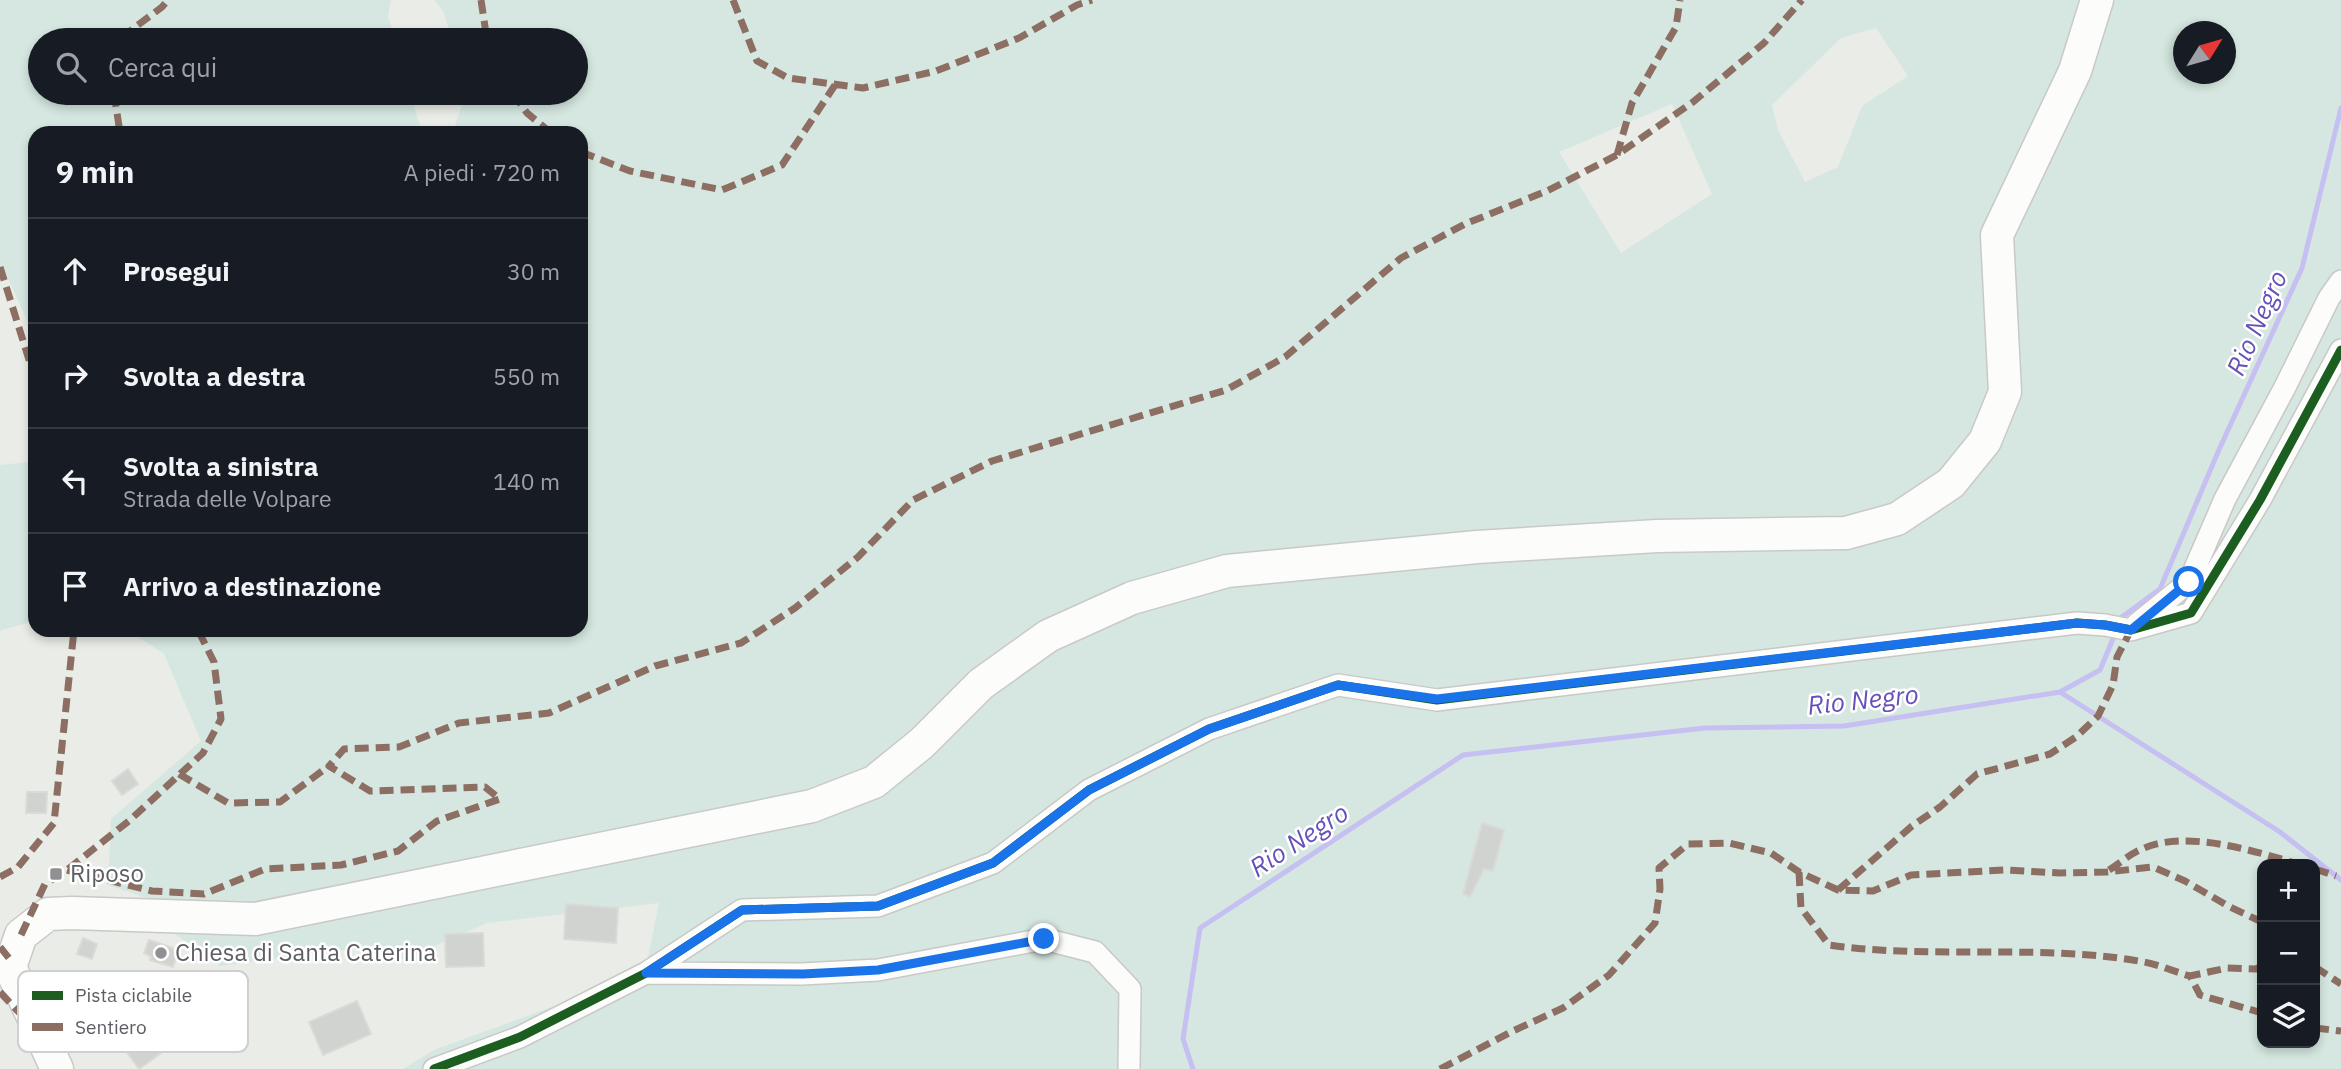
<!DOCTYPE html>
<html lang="it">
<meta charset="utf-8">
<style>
body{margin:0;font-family:"IBM Plex Sans",sans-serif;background:#20242c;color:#f1f3f6}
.controls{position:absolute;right:21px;bottom:21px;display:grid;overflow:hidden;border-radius:14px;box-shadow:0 4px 10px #0003}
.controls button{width:63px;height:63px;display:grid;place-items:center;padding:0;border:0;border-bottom:2px solid #363941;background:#171b24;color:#f1f3f6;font:35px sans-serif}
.compass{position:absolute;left:2173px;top:21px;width:63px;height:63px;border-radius:50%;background:#171b24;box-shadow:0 4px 10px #0003;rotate:53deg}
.stop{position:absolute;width:21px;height:21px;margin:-16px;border:5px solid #1a73e8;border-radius:50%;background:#fff}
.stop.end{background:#1a73e8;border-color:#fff;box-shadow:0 2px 7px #0008}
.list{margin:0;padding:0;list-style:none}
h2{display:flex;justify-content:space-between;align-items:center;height:91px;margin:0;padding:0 28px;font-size:30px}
h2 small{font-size:23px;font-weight:400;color:#9ea1a6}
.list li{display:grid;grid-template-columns:46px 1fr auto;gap:21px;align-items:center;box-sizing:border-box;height:105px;padding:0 28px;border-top:2px solid #363941}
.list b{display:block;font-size:26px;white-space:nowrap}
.list p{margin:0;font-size:23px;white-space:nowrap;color:#9ea1a6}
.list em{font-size:23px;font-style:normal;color:#9ea1a6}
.icon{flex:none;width:38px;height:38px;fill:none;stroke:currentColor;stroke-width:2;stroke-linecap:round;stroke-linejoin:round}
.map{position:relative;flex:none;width:2341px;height:1069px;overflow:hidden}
.search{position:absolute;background:#171b24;box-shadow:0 4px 10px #0003;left:28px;top:28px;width:560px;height:77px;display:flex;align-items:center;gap:18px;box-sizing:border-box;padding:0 24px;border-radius:38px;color:#9ea1a6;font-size:26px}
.panel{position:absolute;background:#171b24;box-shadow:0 4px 10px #0003;left:28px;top:126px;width:560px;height:511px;border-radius:21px}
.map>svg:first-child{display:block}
.green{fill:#d5e7e0;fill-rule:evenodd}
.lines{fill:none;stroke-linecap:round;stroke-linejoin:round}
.stream{stroke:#c6bff2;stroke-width:5}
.building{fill:#d1d3d0;stroke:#dadbd6;stroke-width:2}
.street-casing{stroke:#c8c9c7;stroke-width:24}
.secondary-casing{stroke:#c9c9c9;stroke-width:35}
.street{stroke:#fcfcfb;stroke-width:21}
.secondary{stroke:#fcfcfb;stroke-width:32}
.quiet{stroke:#8d6e63;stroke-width:7;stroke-dasharray:14 7;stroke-linecap:butt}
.cycleway-casing{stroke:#fff;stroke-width:13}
.cycleway{stroke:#1b5e20;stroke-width:9}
.route{stroke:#1a73e8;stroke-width:9}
.poi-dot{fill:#908f92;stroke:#fff;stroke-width:2.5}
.labels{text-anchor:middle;stroke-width:5;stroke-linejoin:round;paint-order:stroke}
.poi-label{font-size:24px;fill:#5f5d64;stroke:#fff;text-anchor:start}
.water-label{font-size:26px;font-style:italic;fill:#6650b9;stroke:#fff}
.key{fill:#fff;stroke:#cfced0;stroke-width:2}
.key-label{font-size:19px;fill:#5f5d64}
</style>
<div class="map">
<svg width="2341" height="1069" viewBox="0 0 2341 1069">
<rect width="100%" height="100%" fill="#eaece7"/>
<path class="green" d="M0,0H391L388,17L395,40H40V93H410L421,129L455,126L466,93H576V40H453L443,11L434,0H2084L2063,67L1985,232L1992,390L1974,435L1943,474L1892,507L1844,521L1127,586L868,771L808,794L252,907L161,903L108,885L111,819L201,741L164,654L128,630H581V133H35V338L6,274H0ZM1876,28L1908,76L1862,106L1838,167L1805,182L1778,130L1772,105L1841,38ZM1672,104L1712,194L1621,253L1559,152Z
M2110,0H2341V1069H403L434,1050L645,973L659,903L487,923L403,960L380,945L220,966L168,929L815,818L1054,647L1136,609L1230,583L1657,548L1847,545L1995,447L2009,238ZM2184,32H2226V74H2184ZM2262,864H2315V1043H2262Z
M35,454V621L1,630L0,634V465L30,462Z"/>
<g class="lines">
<path class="stream" d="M2120,621L2122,617L2160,589L2218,452L2302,268L2341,108
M2060,692L2280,832L2341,880
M1193,1069L1183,1039L1200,928L1463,755L1705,728L1844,726L2060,692L2100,670L2115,634"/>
</g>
<path class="building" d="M128,769L138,784L122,795L112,781Z
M27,792H47L46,813H26Z
M1482,823L1504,830L1493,871L1484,869L1470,897L1463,894Z
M566,904L618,908L616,943L564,939Z
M483,933L484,966L446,967L445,934Z
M83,938L97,944L92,959L77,954Z
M149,940L173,948L178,952L173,967L150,960L151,957L144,953Z
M357,1001L371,1034L323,1055L309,1022Z
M135,1013L164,1051L139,1069L118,1040L125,1035L118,1025Z"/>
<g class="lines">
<g class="street-casing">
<path id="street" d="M2137,624L2189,582L2225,499L2284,389L2329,298L2341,281
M646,973L802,974L878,970L1044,939L1095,952L1130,989L1129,1069
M434,1069L520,1037L646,973L742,910L878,906L993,863L1089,790L1209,729L1338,685L1437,700L2077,623L2105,625L2131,630L2191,613L2260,500L2341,350"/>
</g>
<g class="secondary-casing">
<path id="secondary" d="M57,1069L10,967L21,935L48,914L72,913L255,919L812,806L874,782L922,743L981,684L1048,636L1132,598L1227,571L1477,547L1657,536L1846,533L1897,519L1951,483L1985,441L2005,392L1997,235L2075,71L2097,0"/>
</g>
<use href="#street" class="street"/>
<use href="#secondary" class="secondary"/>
<path class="quiet" d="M481,0L487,40
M733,0L757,61L788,78L863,88L936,71L1019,38L1077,5L1092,0
M431,39L446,38L448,40
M125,40L126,34L162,7L168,0
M114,93L119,126L115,133
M513,93L527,113L551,133
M581,152L630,171L722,190L782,165L835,85
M1617,155L1632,103L1676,27L1680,0
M0,267L35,379
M179,774L228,803L280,802L329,766
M2315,869L2336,876
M67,870L152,891L204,894L265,869L341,865L398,851L437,821L500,799L485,787L370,791L329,766L344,749L399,747L459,723L549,713L655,666L741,643L795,608L858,557L913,500L992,461L1226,390L1285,357L1401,258L1465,224L1547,191L1617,155L1693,102L1764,43L1802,0
M2109,870C2120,863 2130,854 2142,849C2185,829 2254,851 2298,864
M1799,872L1801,908L1829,945C1934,960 2040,943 2144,962C2160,965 2175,972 2190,976
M0,877L18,867L54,823L74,630
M1838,890L1912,826L1940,807L1977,774L2050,754L2076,737L2098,716L2113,685L2117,657L2131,630
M21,935L45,884L67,870L130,820L203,753L221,719L214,662L198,630
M0,947L12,962
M2262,966L2256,969L2227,968L2190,976L2200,995L2262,1013
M2315,967L2341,984
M0,992L39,1034
M2315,1028L2341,1031
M1440,1069L1513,1031L1563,1008L1609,975L1655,923L1660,889L1659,868L1688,844L1729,843L1771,853L1799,872L1838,890L1873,891L1911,875L2005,870L2060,873L2107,872L2153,867L2185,881L2228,906L2262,922"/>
<g class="cycleway-casing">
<path id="cycleway" d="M434,1069L520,1037L646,973L742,910L878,906L993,863L1089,790L1209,729L1338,685L1437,700L2077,623L2105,625L2131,630L2191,613L2260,500L2341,350"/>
</g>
<use href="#cycleway" class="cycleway"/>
</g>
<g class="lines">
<path class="route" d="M1044,939L878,970L803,974L646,973L742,910L878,906L993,863L1089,790L1209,729L1338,685L1437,699L2077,623L2105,625L2131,630L2189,582"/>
</g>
<g class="poi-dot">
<rect x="49" y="867" width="14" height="14" rx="3.5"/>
<circle cx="161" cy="953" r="7"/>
</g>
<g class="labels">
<g class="poi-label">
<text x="70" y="882">Riposo</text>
<text x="175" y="961">Chiesa di Santa Caterina</text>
</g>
<g class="water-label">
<text transform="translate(2257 323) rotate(-66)" y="9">Rio Negro</text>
<text transform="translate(1863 700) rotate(-6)" y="9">Rio Negro</text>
<text transform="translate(1299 840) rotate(-33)" y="9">Rio Negro</text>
</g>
</g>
<rect x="18" y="971" width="230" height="81" rx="10" class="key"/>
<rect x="32" y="991" width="31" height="9" fill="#1b5e20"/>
<rect x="32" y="1023" width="31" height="8" fill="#8d6e63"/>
<g class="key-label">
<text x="75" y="1002">Pista ciclabile</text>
<text x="75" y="1034">Sentiero</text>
</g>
</svg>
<div class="controls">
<button>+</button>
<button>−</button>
<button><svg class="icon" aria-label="layers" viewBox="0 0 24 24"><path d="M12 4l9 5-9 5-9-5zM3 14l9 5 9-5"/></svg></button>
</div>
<svg class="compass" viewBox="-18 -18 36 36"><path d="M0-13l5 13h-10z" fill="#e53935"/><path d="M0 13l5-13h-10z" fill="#9ea1a6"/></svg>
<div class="stop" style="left:2189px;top:582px"></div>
<div class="stop end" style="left:1044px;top:939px"></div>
<div class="search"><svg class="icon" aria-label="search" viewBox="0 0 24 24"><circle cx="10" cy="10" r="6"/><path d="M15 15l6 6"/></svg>Cerca qui</div>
<section class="panel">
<h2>9 min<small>A piedi · 720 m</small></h2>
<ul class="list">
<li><svg class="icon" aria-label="ahead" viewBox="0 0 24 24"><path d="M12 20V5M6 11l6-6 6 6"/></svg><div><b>Prosegui</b></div><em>30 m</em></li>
<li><svg class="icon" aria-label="right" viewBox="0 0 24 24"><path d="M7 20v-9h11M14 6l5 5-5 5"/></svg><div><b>Svolta a destra</b></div><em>550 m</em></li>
<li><svg class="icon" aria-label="left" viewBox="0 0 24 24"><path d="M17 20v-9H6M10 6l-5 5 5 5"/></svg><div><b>Svolta a sinistra</b><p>Strada delle Volpare</p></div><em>140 m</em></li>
<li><svg class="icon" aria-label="arrive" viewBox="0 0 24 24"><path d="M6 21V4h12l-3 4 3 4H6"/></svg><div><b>Arrivo a destinazione</b></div></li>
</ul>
</section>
</div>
